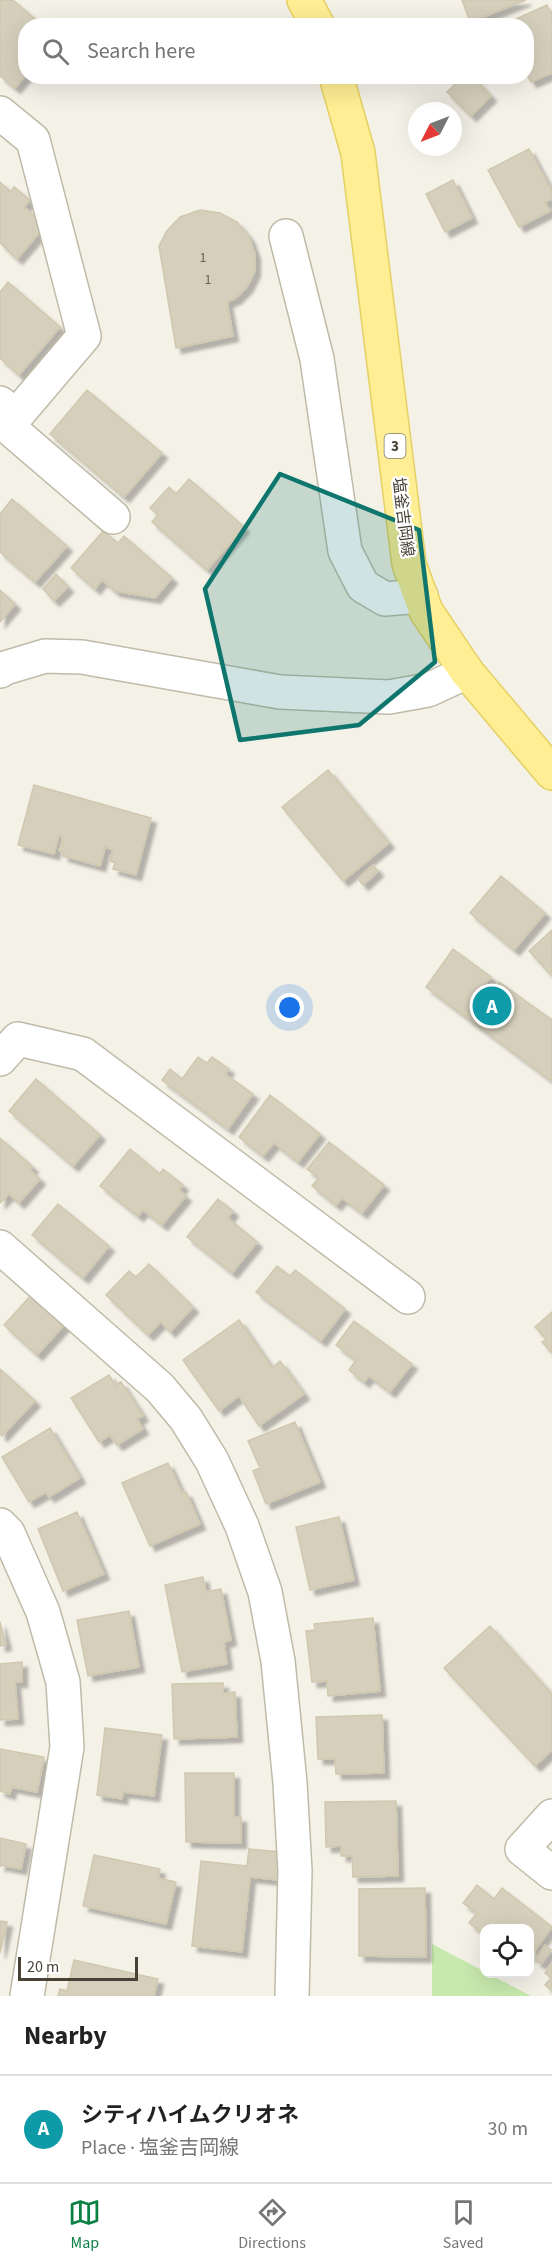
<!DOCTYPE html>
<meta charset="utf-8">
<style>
body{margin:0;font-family:"Source Sans 3","Noto Sans JP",sans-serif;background:#f6f6f6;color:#222}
.controls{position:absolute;right:18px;bottom:18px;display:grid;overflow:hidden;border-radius:12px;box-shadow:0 6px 24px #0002}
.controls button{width:54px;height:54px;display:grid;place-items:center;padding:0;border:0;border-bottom:2px solid #e0e0e0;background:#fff;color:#222;font:30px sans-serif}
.compass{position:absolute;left:408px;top:102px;width:54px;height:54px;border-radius:50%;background:#fff;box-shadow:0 6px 24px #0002;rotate:228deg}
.scale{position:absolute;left:18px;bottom:15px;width:120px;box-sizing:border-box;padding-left:6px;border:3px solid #474235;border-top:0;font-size:16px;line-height:21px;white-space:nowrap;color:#474235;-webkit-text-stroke:4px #fff;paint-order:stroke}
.you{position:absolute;left:290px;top:1008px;width:21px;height:21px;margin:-15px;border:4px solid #fff;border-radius:50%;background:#1a73e8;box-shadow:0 0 0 9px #1a73e833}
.badge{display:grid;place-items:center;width:39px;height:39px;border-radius:50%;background:#0b8043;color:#fff;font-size:20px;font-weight:700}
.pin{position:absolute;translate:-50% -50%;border:3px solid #fff;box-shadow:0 2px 6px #0006}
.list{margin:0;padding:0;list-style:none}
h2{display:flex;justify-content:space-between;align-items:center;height:78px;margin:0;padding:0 24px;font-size:26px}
h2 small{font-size:20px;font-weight:400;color:#767676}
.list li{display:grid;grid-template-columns:39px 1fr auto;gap:18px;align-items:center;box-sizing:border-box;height:108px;padding:0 24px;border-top:2px solid #e0e0e0}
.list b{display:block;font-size:22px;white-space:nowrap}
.list p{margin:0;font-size:20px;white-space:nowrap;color:#767676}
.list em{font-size:20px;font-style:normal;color:#767676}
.icon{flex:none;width:33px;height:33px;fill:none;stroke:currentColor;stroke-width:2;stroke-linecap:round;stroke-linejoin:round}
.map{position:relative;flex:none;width:552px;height:1996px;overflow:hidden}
.search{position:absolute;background:#fff;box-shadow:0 6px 24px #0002;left:18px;right:18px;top:18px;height:66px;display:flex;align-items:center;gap:15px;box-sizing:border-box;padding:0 21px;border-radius:24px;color:#767676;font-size:22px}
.sheet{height:186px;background:#fff}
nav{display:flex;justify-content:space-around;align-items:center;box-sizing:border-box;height:84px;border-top:2px solid #e0e0e0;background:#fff;font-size:16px;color:#767676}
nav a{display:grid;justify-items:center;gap:3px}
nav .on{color:#0b8043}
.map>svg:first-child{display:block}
.green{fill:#c7e9ae}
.building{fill:#d6cfbc;stroke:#d0c8af;stroke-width:1.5;filter:url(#shadow)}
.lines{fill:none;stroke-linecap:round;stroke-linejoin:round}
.minor-casing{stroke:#bfbba9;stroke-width:36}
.primary-casing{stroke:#e6d062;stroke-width:36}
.minor{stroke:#fff;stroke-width:33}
.primary{stroke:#ffee94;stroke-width:33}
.marked{fill:#0f766e;fill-opacity:0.2;stroke:#0f766e;stroke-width:4.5;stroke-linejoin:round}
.labels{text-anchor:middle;stroke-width:4.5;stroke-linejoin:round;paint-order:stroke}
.number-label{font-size:14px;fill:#6b6557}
.shield{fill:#fff;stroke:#7e7b72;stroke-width:1.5}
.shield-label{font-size:15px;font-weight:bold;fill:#474235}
.street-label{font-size:16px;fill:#474235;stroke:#fff}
</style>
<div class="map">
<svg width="552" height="1996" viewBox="0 0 552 1996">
<defs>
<filter id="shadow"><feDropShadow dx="5.5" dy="5.5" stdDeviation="1.5" flood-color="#0004"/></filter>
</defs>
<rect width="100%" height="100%" fill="#f4f1e7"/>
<path class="green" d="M432,1944L531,1996H432Z"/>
<path class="building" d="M0,0H13L43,26H26V75L15,88L0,76Z
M462,0H526L470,22Z
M547,5L552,15V73L531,82L526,73V26H500Z
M463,76H472L491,96L471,116L447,92Z
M529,149L552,192V199L545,202L550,211L519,227L488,170Z
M453,180L472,218L445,232L426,194Z
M0,182L11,192L14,187L30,200L24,207L46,225L17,259L0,243Z
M200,210L220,213L237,222L249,237L255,254V271L247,287L236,298L227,302L233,336L176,348L159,246L166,232L180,217Z
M8,282L60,327L19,375L0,358V292Z
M87,390L162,453L124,497L50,434Z
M189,479L244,527L207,570L152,522L158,515L150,508L169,487L176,494Z
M12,499L67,546L35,582L0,552V514Z
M103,531L118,543L124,536L172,578L155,598L115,591L102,580L95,589L71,568Z
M56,574L68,587L54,601L43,589Z
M0,590L15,604L0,622Z
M328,770L389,843L343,881L282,807Z
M34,785L151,818L136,875L113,869L115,863L110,861L113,850L105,847L100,866L63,856L64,852L59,851L63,837L59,835L54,854L18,845Z
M373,865L378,871L363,885L358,879Z
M501,876L545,913L514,950L470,913Z
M552,930V976L529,951Z
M453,949L491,977L484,986L492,992L499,982L552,1020V1081L426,987Z
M198,1057L207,1063L212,1057L229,1069L225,1074L253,1094L228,1129L162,1080L170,1069L182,1079Z
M36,1079L100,1135L73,1166L9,1111Z
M270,1095L320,1134L298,1162L274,1143L263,1156L239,1137Z
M0,1138L33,1167L30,1170L40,1179L19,1203L9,1194L0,1203Z
M329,1142L384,1185L362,1213L342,1198L336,1205L312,1186L319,1178L307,1169Z
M130,1149L160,1174L163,1169L183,1185L179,1190L186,1196L162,1225L143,1210L138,1216L100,1186Z
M218,1199L233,1211L228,1218L257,1242L232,1273L187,1237Z
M58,1204L109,1246L83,1278L32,1235Z
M149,1264L193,1307L170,1332L161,1322L148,1335L106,1295L129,1271L136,1277Z
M277,1266L290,1276L295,1270L345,1309L321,1341L256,1292Z
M34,1292L67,1322L37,1355L4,1325Z
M552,1312V1353L542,1342L546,1339L535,1327Z
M239,1320L272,1368L280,1361L304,1394L259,1426L239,1396L219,1411L183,1360Z
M354,1321L412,1364L390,1392L369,1376L364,1382L349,1370L356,1360L336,1345Z
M0,1369L35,1401L2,1436L0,1434Z
M109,1375L115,1385L121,1382L143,1416L137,1419L143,1429L117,1445L110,1435L99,1442L71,1398Z
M295,1422L320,1482L266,1504L253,1471L260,1468L248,1441Z
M50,1428L80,1478L49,1497L46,1492L29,1502L2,1457Z
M168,1463L182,1493L186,1492L200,1524L150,1546L122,1483Z
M77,1512L104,1574L63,1591L38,1529Z
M339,1517L354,1580L310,1590L296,1527Z
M203,1577L206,1592L221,1589L231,1640L224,1642L227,1664L182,1672L165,1585Z
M129,1611L139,1667L88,1676L77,1620Z
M373,1618L380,1691L328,1696L327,1681L312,1682L306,1631L315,1630L314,1624Z
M0,1622L6,1645L0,1646Z
M490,1626L552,1694V1750L535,1766L444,1668Z
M22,1662V1682H15L18,1719L0,1720V1664Z
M223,1683V1693L235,1692L237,1737L174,1739L172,1684Z
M382,1715L384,1773L336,1774L335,1759H318L316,1717Z
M105,1728L162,1735L154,1796L123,1792L122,1799L97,1795Z
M0,1749L44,1757L37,1792L11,1787L10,1794L0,1791Z
M185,1773H234V1817H241V1843L186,1842Z
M396,1801L398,1876L353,1877L352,1856H341V1846L326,1847L325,1802Z
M0,1838L26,1844L21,1869L1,1865L0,1867Z
M249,1849L281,1852L278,1880L250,1877L242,1952L192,1946L201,1861L247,1866Z
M94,1855L160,1869L158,1878L176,1882L166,1924L83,1906Z
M477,1885L494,1899L502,1888L552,1927L530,1957V1928H484V1935L469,1923L477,1913L463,1903Z
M425,1888L426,1957L359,1956V1889Z
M0,1921L7,1922L0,1953Z
M545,1945L551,1950L541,1964L535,1960Z
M74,1960L158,1979L154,1996H58L60,1989L67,1991Z
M552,1964V1991L545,1985L551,1978L545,1973Z"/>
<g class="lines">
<g class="minor-casing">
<path id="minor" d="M0,113L33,140L84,336L16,416L0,403
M286,236L317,359L345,551L363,586L385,599L421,596
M7,426L113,517
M0,671L5,668L45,656L82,657L280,692L389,697L428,690L467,672
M0,1059L18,1039L83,1054L408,1297
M0,1247L160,1388L186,1419L212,1461L242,1526L265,1592L278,1661L290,1783L295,1871L292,1996
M0,1525L8,1533L43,1612L63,1682L67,1747L27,1996
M552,1816L522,1849L552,1873"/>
</g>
<g class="primary-casing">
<path id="primary" d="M304,0L318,26
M336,76L358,153L409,564L426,611L467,672L552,773"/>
</g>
<use href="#minor" class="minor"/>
<use href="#primary" class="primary"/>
</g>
<path class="marked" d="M280,474L419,530L435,662L359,725L240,740L205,589Z"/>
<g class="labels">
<g class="number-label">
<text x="203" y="262">1</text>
<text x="208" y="284">1</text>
</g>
<rect class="shield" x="384.5" y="434" width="21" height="24" rx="4.5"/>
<g class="shield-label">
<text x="395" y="451">3</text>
</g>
<g class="street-label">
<text transform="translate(404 517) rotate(83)" y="6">塩釜吉岡線</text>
</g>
</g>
</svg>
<div class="controls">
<button><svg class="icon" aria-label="locate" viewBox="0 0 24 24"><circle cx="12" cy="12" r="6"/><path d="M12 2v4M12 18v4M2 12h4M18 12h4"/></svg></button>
</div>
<svg class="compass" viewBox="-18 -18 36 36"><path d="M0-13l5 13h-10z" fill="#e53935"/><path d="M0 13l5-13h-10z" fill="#767676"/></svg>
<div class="scale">20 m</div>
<div class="you"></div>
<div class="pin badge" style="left:492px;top:1006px;background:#0f9aa8">A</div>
<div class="search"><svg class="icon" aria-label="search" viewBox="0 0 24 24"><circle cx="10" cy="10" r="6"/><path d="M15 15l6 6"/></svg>Search here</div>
</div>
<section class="sheet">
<h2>Nearby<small></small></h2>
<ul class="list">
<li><span class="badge" style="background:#0f9aa8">A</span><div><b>シティハイムクリオネ</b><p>Place · 塩釜吉岡線</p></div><em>30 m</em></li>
</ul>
</section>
<nav>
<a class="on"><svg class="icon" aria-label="map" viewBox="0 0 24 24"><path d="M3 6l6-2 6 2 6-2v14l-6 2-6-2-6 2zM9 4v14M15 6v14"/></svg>Map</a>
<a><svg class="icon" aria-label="directions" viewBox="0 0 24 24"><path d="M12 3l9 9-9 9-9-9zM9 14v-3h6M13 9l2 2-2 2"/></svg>Directions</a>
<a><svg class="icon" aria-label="saved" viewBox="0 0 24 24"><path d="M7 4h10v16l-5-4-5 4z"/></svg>Saved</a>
</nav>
